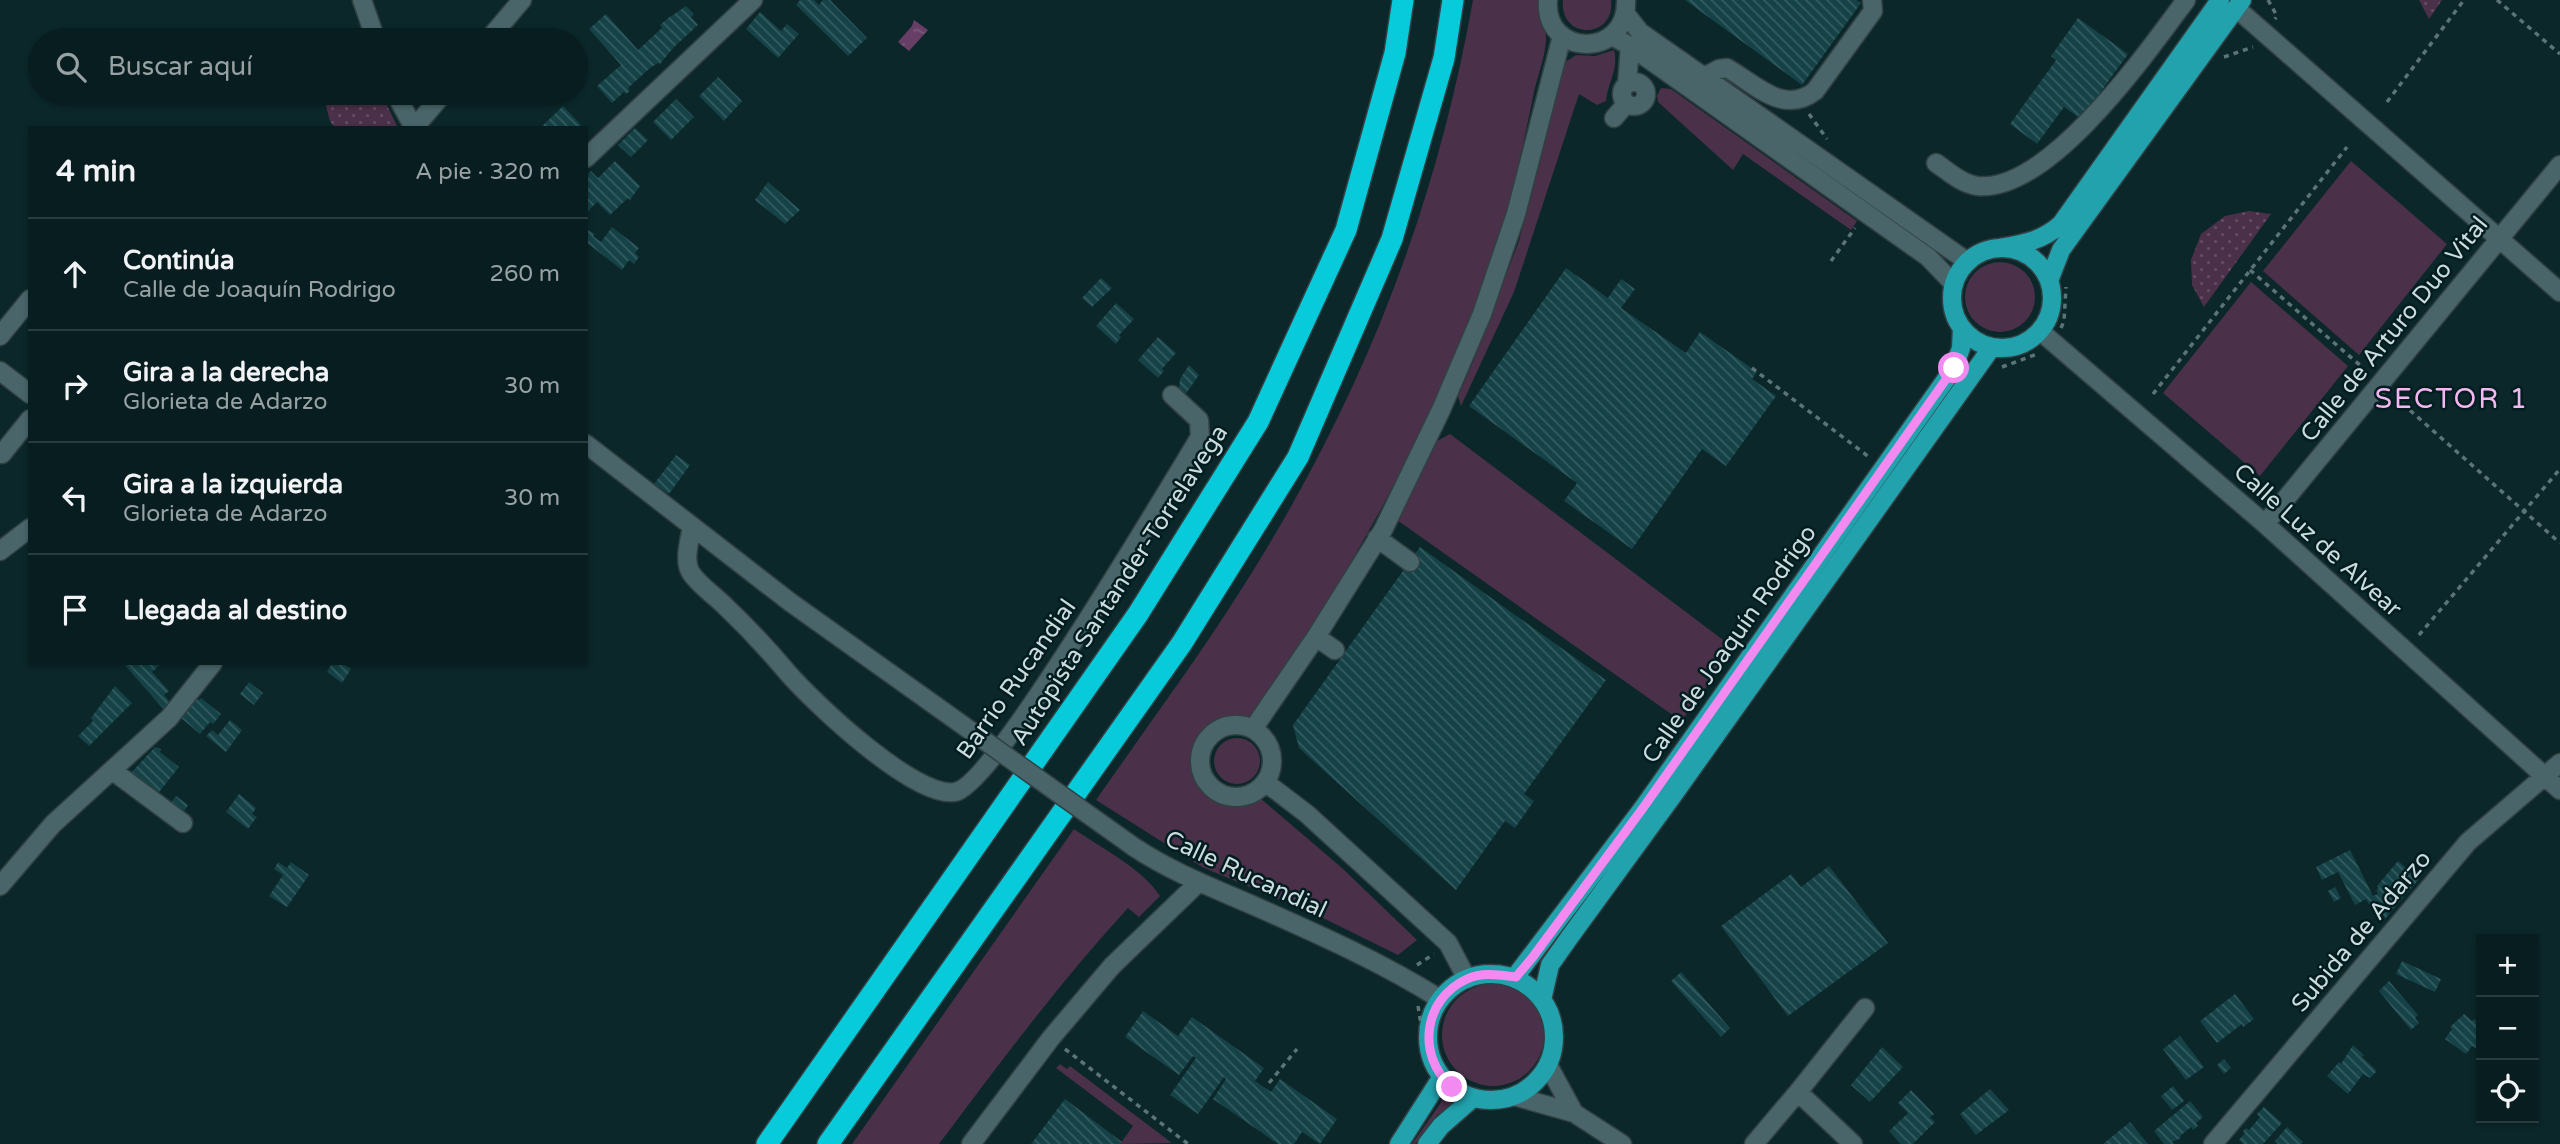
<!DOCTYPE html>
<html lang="es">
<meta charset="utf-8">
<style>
body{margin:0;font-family:"Varela Round",sans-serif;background:#162a2d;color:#f1f3f6}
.controls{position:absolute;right:21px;bottom:21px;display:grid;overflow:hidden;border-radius:0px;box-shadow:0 2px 5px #0004}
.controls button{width:63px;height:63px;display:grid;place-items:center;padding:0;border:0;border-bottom:2px solid #293b3e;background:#081d20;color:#f1f3f6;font:35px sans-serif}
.stop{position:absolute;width:21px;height:21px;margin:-16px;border:5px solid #f38af1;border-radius:50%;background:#fff}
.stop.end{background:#f38af1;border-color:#fff;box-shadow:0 2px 7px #0008}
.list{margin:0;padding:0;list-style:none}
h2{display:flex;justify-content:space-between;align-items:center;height:91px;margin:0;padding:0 28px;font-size:30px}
h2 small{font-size:23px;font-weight:400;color:#98a2a5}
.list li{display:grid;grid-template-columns:46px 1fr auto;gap:21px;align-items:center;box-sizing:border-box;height:112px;padding:0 28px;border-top:2px solid #293b3e}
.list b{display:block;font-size:26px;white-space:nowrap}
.list p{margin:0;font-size:23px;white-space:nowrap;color:#98a2a5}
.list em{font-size:23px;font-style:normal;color:#98a2a5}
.icon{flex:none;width:38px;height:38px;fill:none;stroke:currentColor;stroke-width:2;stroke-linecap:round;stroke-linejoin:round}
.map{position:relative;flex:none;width:2560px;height:1144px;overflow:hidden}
.search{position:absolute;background:#081d20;box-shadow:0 2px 5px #0004;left:28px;top:28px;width:560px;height:77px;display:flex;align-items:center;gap:18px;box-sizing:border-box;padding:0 24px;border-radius:38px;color:#98a2a5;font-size:26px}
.panel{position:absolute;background:#081d20;box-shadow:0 2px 5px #0004;left:28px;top:126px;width:560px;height:539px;border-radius:0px}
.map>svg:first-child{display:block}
.green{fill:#4b304a}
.park{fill:url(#park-dots)}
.water{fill:url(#water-ripples)}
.building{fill:url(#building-back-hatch)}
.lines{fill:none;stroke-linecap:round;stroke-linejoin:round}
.minor-casing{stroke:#314043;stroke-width:21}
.major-casing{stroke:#314043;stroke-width:21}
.highway-casing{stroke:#314043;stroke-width:24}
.path{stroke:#5d7477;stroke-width:3.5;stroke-dasharray:5 5;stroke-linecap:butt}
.minor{stroke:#496569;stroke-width:18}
.major{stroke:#21a2ad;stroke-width:18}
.highway{stroke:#07cadb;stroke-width:21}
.minor-bridge-casing{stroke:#314043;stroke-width:21;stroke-linecap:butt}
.minor-bridge{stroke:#496569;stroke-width:18}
.route{stroke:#f38af1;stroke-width:9}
.labels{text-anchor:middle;stroke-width:5;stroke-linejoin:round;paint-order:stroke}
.street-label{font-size:24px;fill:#ccdcde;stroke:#021d20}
.quarter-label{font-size:28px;letter-spacing:2px;fill:#f2b7f0;stroke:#021d20}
</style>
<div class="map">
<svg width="2560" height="1144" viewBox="0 0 2560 1144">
<defs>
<pattern id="park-dots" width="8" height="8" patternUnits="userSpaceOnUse" patternTransform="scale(1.75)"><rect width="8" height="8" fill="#4b304a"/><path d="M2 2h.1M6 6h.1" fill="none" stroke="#644d64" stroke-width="1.8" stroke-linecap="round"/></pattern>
<pattern id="water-ripples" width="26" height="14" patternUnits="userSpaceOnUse" patternTransform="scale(1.75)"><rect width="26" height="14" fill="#673e66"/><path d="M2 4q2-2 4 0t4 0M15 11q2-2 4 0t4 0" fill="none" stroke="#7c597b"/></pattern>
<pattern id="building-back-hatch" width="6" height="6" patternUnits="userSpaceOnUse" patternTransform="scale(1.75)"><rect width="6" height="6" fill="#144247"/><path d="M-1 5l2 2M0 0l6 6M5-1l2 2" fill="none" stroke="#355d61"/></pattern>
</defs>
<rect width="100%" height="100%" fill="#0b272a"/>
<path class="green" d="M1473,0H1540C1536,20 1547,26 1546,40C1545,57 1538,75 1534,92C1527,126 1520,161 1511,195C1461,386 1359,557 1252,720C1239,723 1227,718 1215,726C1182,747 1188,796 1229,804C1240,806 1250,798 1260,798L1342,868L1417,940L1398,955L1321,917L1202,867L1096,800C1146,728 1199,657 1246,582C1361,399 1435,213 1473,0Z
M1563,0H1611C1616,39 1559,41 1563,0Z
M1614,50C1619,69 1608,82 1606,101L1597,105L1579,94L1514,292L1461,406L1458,396L1475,357L1519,241L1563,60L1567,61L1576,55L1595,56Z
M1661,88L1671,89L1857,221L1851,230L1743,154L1733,170L1658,102L1657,96Z
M2351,161L2447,244L2359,355L2263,271Z
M1965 297a35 35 0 1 1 70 0a35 35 0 1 1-70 0Z
M2251,282L2348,366L2260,476L2163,393Z
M1450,434L1735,649L1681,721L1397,520L1437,441Z
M1214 761a23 23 0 1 1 46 0a23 23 0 1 1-46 0Z
M1074,829C1100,847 1144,870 1160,896L1139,917L1128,908C1059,983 1000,1063 939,1144H852Z
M1442 1035a51 51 0 1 1 102 0a51 51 0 1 1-102 0Z
M1060,1064L1067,1069L1070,1066L1172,1143L1120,1144L1133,1126L1056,1068Z
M1445,1092L1458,1102L1437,1115L1415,1144H1412L1440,1104Z"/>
<path class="park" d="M2419,0H2442L2429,19Z
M337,93H381L398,128H335L330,121L326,106Z
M2249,211L2271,214L2204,307L2192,285L2191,260L2201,234L2225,216Z"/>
<path class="water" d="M914,20L928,30L909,51L898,42L912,26Z"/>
<path class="building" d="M800,0H814L819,5L823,0H830L867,38L848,56L796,5Z
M1685,0H1856L1861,3L1802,85Z
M686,6L694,14L691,17L698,25L674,47L660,64L658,63L650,68L628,88L630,91L626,94L624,92L612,103L597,86L621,65L589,29L606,14L638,50L662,28L660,25L667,19Z
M760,12L781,31L787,24L799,34L778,58L746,29Z
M2078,18L2128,54L2081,119L2064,107L2037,144L2010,124L2056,60L2051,56Z
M718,77L742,101L724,121L699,96Z
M676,99L694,117L671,140L653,122Z
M563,106L581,125L578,128H540Z
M635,128L648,140L631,157L618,145Z
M615,161L640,186L630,200L628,198L610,215L597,202L586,213V176L591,171L598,178Z
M768,182L800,210L785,224L755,200Z
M612,227L639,248L635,253L639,257L634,264L629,260L622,270L586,242V229L595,234L593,236L601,242Z
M1566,268L1608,298L1621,279L1635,289L1621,308L1686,353L1700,332L1757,372L1752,379L1776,396L1726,466L1702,449L1632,549L1564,501L1577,483L1469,406Z
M1101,278L1112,288L1092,307L1082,298Z
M1116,303L1134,319L1119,335L1121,337L1116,344L1096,326Z
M1158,337L1176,353L1162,369L1164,371L1158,378L1138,360Z
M1189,365L1199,375L1185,395L1179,389L1180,379Z
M676,455L690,465L669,494L654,484Z
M1420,547L1606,680L1524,794L1534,801L1515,828L1505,821L1456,890L1299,748L1293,725Z
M123,663H162L152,672L169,691L164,695L171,703L165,711Z
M332,663H342L351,669L342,683L327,672Z
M249,682L263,693L254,705L240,694Z
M115,686L132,703L89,746L78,736L93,721L91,718Z
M196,698L199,700L201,698L221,714L213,724L210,722L200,734L180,717Z
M230,720L242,730L226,752L206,736L212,730L218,735Z
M155,747L161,749L160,752L179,767L156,796L129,775Z
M239,794L256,808L252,814L257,817L248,829L226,812Z
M176,796L188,805L181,816L168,807Z
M2350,850L2373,896L2378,894L2376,890L2379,888L2377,886L2398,861L2419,879L2385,919L2377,903L2370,906L2366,899L2355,905L2338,872L2322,880L2316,867Z
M278,862L287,868L291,862L309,875L287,907L269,896L283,875L274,869Z
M1829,866L1888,943L1788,1016L1721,926L1791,874L1801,887Z
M2335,887L2341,898L2334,902L2328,891Z
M2402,961L2441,979L2435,992L2396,974Z
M1681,972L1730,1028L1721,1037L1671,981Z
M2389,981L2418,1015L2415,1018L2419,1023L2411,1030L2379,991Z
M2235,994L2254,1019L2243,1027L2242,1024L2217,1043L2200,1021Z
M1143,1011L1178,1036L1192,1017L1264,1068L1255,1081L1271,1092L1280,1079L1337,1119L1320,1144L1302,1132L1294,1144H1278L1213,1099L1226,1079L1224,1077L1198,1114L1170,1095L1196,1058L1193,1056L1179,1075L1125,1037Z
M2464,1014L2472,1021L2474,1019L2481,1027V1034L2477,1039L2481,1041L2476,1048L2472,1046L2466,1054L2445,1039L2452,1029L2450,1027Z
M2180,1036L2204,1067L2186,1080L2163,1049Z
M2353,1045L2364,1055L2362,1057L2375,1069L2376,1072L2370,1078L2363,1074L2348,1094L2327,1076L2339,1062L2341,1064Z
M1882,1047L1903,1067L1870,1102L1851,1085Z
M2224,1059L2231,1068L2224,1074L2217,1065Z
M2173,1086L2184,1101L2172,1110L2161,1096Z
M1990,1089L2009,1110L1976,1135L1960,1114Z
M1911,1090L1934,1114L1930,1117L1935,1122L1913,1144H1901L1889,1131L1908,1113L1898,1103Z
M1065,1099L1122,1142L1120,1144H1031Z
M2190,1101L2203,1117L2196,1123L2198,1126L2193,1130L2191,1127L2180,1136L2181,1138L2172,1142L2174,1144H2164L2154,1131Z
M2264,1107L2282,1123L2263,1144H2243L2239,1140L2245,1133L2243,1131L2246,1128L2249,1130L2260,1117L2257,1114Z
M2130,1122L2148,1144H2103Z
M2287,1127L2303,1142L2301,1144H2278L2275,1141Z"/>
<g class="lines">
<g class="minor-casing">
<path id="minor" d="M362,0L376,40
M1548,0C1543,57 1628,60 1626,0
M2236,8L2560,292
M1625,13L1640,32L1968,262
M1612,36L1630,46L1928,257L1953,283
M488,40L522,0
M1704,77L1719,69L1727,68C1754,83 1783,116 1815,91L1873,11L1872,0
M1622 94a12 12 0 1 1 24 0a12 12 0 1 1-24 0Z
M1627,84L1630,46
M395,93L414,128L444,93
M1614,118L1626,104
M586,158L753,0
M1936,163C1949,172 1962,184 1978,186C2049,193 2148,51 2186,0
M2040,331L2265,524L2560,790
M0,336L30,299
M0,371L30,394
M586,444L790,602L971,731
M2,454L30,419
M2265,524L2560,165
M692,526C690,540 683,560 691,573C699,585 715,596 725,606C747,627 767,648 787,672C813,702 915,799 955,792C993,786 1170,486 1200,437L1199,420L1172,395
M1377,538L1410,562
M0,551L30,528
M1316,637L1335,650
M1200 761a36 36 0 1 1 72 0a36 36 0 1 1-72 0Z
M1253,729L1316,637L1383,530L1441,410L1482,314L1516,214L1562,36
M113,771L183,823
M1265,782L1307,814L1448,943L1467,979
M1134,847C1173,873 1216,889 1259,908C1320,935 1383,963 1440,999
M0,886L53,824L169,718L213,663
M1548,1065L1574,1113
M1798,1092L1853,1144
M1514,1096L1574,1113L1622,1144
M971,1144L1051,1038L1112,966L1198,883
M1754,1144L1798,1092L1865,1008
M2213,1144L2468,842L2560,763"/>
</g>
<g class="major-casing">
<path id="major" d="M1999,248C2023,244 2042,241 2061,224L2220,0
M1952 298a50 50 0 1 1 100 0a50 50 0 1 1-100 0Z
M2049,281L2061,250L2242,0
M1428 1037a63 63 0 1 1 126 0a63 63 0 1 1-126 0Z
M1515,977L1643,808L1954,368L1961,348L1962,328
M1542,1000L1550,965L1569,938L1674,794L1992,347
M1399,1144L1441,1078
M1427,1144L1441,1126L1473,1098"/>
</g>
<g class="highway-casing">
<path id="highway" d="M767,1144L1138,614L1258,422L1346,230L1395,53L1403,0
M828,1144L1182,643L1298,457L1392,239L1444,58L1453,0"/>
</g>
<path class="path" d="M2268,0L2277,16L2275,19
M2497,0L2560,54
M2224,57L2253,47
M2387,102L2464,0
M1809,114L1827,139
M1831,261L1855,228
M2250,270L2362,367
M2061,328L2064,321L2066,287
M2002,367L2037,354
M1752,368L1869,457
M2153,394L2347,147
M2395,397L2560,543
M2419,635L2560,469
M1417,965L1434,954
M1418,1006L1428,1067
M1065,1049L1188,1144
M1269,1083L1297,1049"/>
<use href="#minor" class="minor"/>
<use href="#major" class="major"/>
<use href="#highway" class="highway"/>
<g class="minor-bridge-casing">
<path id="minor-bridge" d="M971,731L1134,847"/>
</g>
<use href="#minor-bridge" class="minor-bridge"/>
</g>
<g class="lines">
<path class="route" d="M1452,1087C1416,1056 1423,999 1467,979C1483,972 1499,975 1516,977L1532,958L1643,808L1954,368"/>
</g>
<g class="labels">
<g class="street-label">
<text transform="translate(2394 329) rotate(-51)" y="8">Calle de Arturo Duo Vital</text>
<text transform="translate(2318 540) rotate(42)" y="8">Calle Luz de Alvear</text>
<text transform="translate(1119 585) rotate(-57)" y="8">Autopista Santander-Torrelavega</text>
<text transform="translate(1729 644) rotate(-55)" y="8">Calle de Joaquín Rodrigo</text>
<text transform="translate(1016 679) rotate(-55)" y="8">Barrio Rucandial</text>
<text transform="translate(1246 874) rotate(25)" y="8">Calle Rucandial</text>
<text transform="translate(2361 931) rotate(-50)" y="8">Subida de Adarzo</text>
</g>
<g class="quarter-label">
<text x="2452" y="408">SECTOR 1</text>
</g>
</g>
</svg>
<div class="controls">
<button>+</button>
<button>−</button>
<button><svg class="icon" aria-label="locate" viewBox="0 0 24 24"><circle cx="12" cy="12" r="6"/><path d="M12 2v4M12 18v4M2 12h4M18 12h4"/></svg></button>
</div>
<div class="stop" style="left:1954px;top:368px"></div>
<div class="stop end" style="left:1452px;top:1087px"></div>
<div class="search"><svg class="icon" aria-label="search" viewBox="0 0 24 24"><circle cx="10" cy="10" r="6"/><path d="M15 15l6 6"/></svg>Buscar aquí</div>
<section class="panel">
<h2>4 min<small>A pie · 320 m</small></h2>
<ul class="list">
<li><svg class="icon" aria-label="ahead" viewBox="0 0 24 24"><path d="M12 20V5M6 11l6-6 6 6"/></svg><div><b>Continúa</b><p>Calle de Joaquín Rodrigo</p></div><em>260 m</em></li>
<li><svg class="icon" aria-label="right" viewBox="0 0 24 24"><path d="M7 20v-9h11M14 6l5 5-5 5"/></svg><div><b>Gira a la derecha</b><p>Glorieta de Adarzo</p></div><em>30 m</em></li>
<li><svg class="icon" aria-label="left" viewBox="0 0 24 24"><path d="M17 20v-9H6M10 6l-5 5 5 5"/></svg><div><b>Gira a la izquierda</b><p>Glorieta de Adarzo</p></div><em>30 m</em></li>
<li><svg class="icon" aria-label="arrive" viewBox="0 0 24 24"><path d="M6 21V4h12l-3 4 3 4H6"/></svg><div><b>Llegada al destino</b></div></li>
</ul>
</section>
</div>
